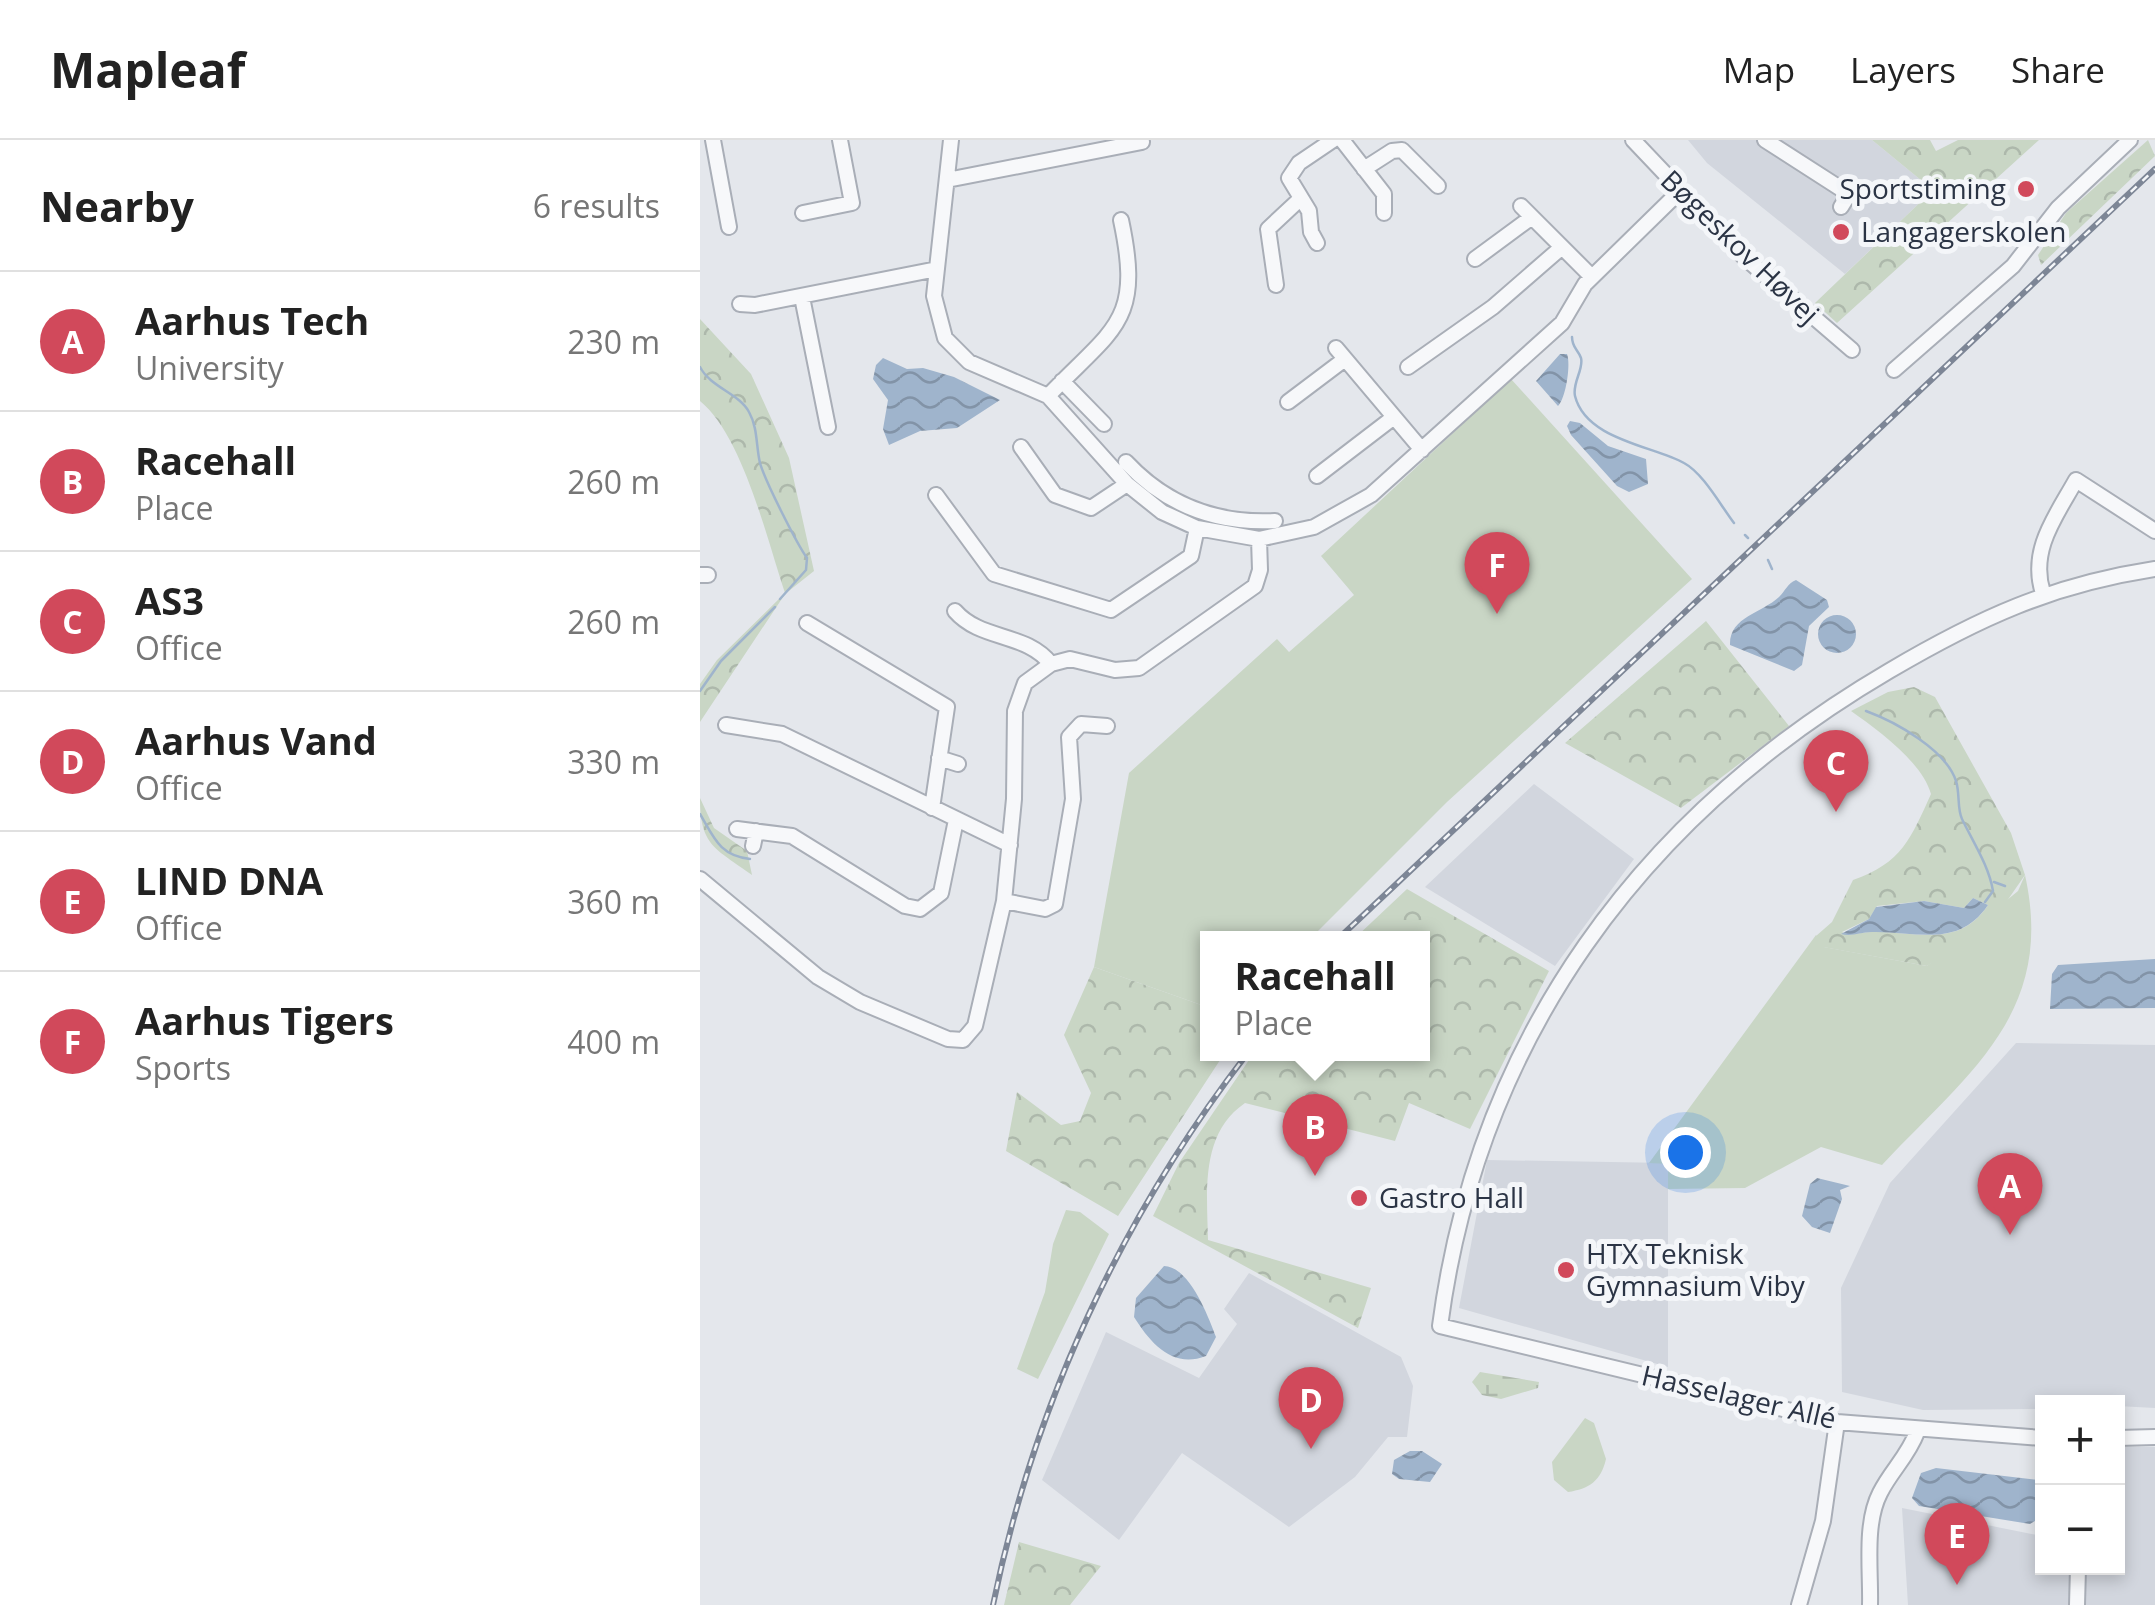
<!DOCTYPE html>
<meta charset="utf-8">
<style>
body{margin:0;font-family:"Open Sans",sans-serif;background:#f6f6f6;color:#222}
.controls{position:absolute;right:30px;bottom:30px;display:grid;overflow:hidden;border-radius:0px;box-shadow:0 5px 15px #0003}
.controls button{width:90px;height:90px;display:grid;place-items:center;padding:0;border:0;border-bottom:2px solid #e0e0e0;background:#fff;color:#222;font:50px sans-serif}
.you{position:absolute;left:985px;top:1012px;width:35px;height:35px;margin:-25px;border:8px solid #fff;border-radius:50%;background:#1a73e8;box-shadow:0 0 0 15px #1a73e833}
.badge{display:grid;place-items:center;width:65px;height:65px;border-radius:50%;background:#d1495b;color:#fff;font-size:32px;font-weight:700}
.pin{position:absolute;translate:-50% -82px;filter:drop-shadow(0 2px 5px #0008)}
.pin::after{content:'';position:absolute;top:52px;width:35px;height:30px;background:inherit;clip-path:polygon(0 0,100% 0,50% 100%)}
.popup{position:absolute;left:500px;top:791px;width:230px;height:130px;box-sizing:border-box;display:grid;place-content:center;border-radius:0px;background:#fff;filter:drop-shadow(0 2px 8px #0005);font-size:32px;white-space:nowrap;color:#767676}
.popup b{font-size:38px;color:#222}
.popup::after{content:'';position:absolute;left:50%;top:100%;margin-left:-20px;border:20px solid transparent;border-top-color:#fff}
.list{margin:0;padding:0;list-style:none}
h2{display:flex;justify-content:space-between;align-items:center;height:130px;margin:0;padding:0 40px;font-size:42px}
h2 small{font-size:32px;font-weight:400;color:#767676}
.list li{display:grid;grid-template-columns:65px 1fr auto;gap:30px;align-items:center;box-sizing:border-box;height:140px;padding:0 40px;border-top:2px solid #e0e0e0}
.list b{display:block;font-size:38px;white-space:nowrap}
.list p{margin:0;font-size:32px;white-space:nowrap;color:#767676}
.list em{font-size:32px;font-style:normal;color:#767676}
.map{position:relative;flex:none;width:1455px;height:1465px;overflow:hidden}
header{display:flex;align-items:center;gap:60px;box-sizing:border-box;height:140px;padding:0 50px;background:#fff;border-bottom:2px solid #e0e0e0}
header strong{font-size:48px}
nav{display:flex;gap:55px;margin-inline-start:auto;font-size:35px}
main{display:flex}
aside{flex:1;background:#fff}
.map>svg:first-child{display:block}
.built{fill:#d2d6de}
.grass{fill:#c9d6c5}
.forest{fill:url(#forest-crowns);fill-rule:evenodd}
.wetland{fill:url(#wetland-marsh)}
.water{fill:url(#water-waves)}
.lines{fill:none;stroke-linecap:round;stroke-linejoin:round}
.stream{stroke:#9fb4cc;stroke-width:2.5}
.minor-casing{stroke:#a9aeb7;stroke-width:18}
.minor{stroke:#f7f8fa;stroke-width:14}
.rail-casing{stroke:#7d8696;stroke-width:6}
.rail{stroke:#f4f6f9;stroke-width:2.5;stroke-dasharray:8;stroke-linecap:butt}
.poi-dot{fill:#d1495b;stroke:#f4f6f9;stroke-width:4}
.labels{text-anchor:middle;stroke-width:10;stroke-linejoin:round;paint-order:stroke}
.poi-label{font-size:28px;fill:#2b3445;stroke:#f4f6f9;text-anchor:start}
.street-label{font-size:28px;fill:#2b3445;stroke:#f4f6f9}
</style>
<header>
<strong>Mapleaf</strong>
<nav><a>Map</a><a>Layers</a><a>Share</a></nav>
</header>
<main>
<aside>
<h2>Nearby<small>6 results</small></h2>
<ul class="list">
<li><span class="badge">A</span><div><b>Aarhus Tech</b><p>University</p></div><em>230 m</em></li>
<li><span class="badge">B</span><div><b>Racehall</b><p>Place</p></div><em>260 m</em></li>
<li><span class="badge">C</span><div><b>AS3</b><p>Office</p></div><em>260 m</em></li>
<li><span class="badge">D</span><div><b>Aarhus Vand</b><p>Office</p></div><em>330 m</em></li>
<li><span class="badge">E</span><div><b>LIND DNA</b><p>Office</p></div><em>360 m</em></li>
<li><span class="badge">F</span><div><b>Aarhus Tigers</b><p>Sports</p></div><em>400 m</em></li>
</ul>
</aside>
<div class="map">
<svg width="1455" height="1465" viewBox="0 0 1455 1465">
<defs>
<pattern id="forest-crowns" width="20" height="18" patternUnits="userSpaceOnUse" patternTransform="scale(2.5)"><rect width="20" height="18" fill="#c9d6c5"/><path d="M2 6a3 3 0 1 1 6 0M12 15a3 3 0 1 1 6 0" fill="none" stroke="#adb8ab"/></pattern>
<pattern id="wetland-marsh" width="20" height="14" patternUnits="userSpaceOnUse" patternTransform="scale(2.5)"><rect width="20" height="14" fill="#c9d6c5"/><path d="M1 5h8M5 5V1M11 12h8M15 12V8" fill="none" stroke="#adb8ab"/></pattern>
<pattern id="water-waves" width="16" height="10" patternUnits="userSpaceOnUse" patternTransform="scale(2.5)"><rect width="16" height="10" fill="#9fb4cc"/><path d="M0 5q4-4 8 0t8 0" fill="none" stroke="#8293a7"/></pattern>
</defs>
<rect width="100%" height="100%" fill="#e4e7ec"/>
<path class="built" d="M988,0H1172L1233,50L1145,134L1007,23Z
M834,644L934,719L855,826L725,747Z
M1316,903L1455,905V1268L1342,1262V1269L1223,1270L1142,1252L1141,1148L1190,1043Z
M787,1020L968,1023V1227L759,1168Z
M549,1133L701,1217L713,1246L707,1297H688L655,1337L589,1387L482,1313L419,1400L342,1340L406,1192L499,1238L537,1184L524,1169Z
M1418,1307H1455V1465H1208L1202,1368L1342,1396V1428H1418Z"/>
<path class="grass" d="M811,239L992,439L747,662L611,798H508L507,867L394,827L429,633L577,499L589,512L654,455L621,416Z
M1325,735C1356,874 1267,934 1182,1025L1121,1007L1045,1048L968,1049V1024L949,1023L1116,795L1124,807L1227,826L1318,751Z
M366,1070L380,1072L409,1094L338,1239L317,1229L345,1152L353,1104Z
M885,1278L894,1283L906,1319C901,1341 889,1349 868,1352L854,1340L852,1322Z"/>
<path class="forest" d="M1172,0H1230L1236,11L1258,0H1339L1137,183L1115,163L1233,50Z
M1448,0L1455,16L1341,125L1338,115L1366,73Z
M0,179L51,234L89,318L114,431L85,454L0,582V544L17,520L85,453C67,400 43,296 0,261Z
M1006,481L1089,586L981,668L865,603Z
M1214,547L1235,557L1311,693L1325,735L1291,784L1227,826L1123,807L1116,796L1132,782L1153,740C1202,723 1211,698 1231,654C1222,622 1178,590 1151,571L1188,552ZM1273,758L1288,765C1259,809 1217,791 1172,792C1160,792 1153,797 1142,792L1169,779L1177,766L1224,761L1264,768Z
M0,658L14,688L47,711L52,735C15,708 0,706 0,658Z
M707,749L849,831L770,989L709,963L695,1001L545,963C500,994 507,1051 508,1100L671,1148L658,1188L453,1076L479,1023L553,914H722V798H655Z
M394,827L507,867L508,914H524L418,1076L306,1011L317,952L361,985L380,981L391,953L364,895Z
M319,1402L401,1426L370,1465H304Z"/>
<path class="wetland" d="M780,1232L839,1242L838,1248L801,1259L782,1255L772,1242Z"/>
<path class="water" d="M860,214H867C871,224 866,258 858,266L836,241Z
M183,218L207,229L223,228L254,237L300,260L257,288L220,291L189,305L183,289L188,260L173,239L176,225Z
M870,281L880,283L908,306L946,319L948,344L929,352L917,346L871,295L867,286Z
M1096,440L1127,460L1129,467L1109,486L1102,525L1094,531L1030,505C1029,477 1062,473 1079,457C1086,450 1087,444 1096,440Z
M1118 494a19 19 0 1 1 38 0a19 19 0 1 1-38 0Z
M1273,758L1288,765C1258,809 1217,791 1172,792C1160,792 1152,797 1141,794L1169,779L1176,767L1224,761L1264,768Z
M1455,819V868L1350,869L1352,834L1358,825Z
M1117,1038L1150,1046L1140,1050L1142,1059L1130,1093L1112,1087L1102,1076L1110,1044Z
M464,1126C490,1127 508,1176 516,1197L506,1216C473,1229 451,1204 434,1177L436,1158Z
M710,1311H722L742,1324L730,1342L699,1339L692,1334L694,1320Z
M1236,1328L1338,1340L1342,1346L1340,1378L1330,1384L1219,1366L1212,1358L1221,1333Z"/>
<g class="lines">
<path class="stream" d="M872,197C872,208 878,209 881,218C884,229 872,243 875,256C886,300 954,306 984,323C1003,333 1021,366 1034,383
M0,227C10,247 40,254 49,272C58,288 56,307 60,323C65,341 97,404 107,418L106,430L80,459
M1045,395L1048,398
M1068,420L1072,429
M0,551L21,521L75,467
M1166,571C1196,582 1246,610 1256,641C1260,653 1257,669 1262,679C1273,702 1289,726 1293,751L1285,762
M0,674C14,698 20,716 50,719
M1294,742L1305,746"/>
<g class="minor-casing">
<path id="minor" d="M13,0L29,87
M251,0L234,156L245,198L269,222L348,256L427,344L462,372L497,388L559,399L614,387L671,355L862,183L885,144L979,52
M642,0L684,54V73
M933,0L1045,118L1152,210
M1065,0L1149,54L1141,67
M664,29L692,11L702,10L738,46
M247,40L442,2
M821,66L892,137
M103,73L152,63L140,0
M617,103L611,92L609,71L589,38L599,23L633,0
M775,119L832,77
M576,145L568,89L599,60
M102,157L128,287
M40,164L55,165L237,129
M636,208L722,310
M708,227L793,167L862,107
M1194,230L1313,126L1358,68L1430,0
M362,241L404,284
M348,256C414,187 443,183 421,80
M588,262L645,219
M321,307L355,355L391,368L427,344
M426,322C466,365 517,384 575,381
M617,336L694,277
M236,355L294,434L411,470L491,416L497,388
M0,435H8
M1343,453C1329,410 1356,376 1376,340L1455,391
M255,471C281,501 326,492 351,524
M107,483L247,567L232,668
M26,585L82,594L310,705
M239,618L258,624
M37,689L92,696L205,766L220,769L241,753L256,680
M53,706L56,691
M0,739L118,837L160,862L248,899L263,900L275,886L304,761L314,659L315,571L325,543L351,524L370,519L415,530L439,528L555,446L560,430L559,399
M304,761L345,769L355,764L373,659L369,597L381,584L407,586
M1342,1298L1137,1282L740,1186C778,898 940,677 1189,531C1279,478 1351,445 1455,429
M1418,1298L1455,1297
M1099,1465L1123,1381L1137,1282
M1170,1465C1171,1431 1164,1384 1180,1353C1191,1331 1208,1316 1217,1292
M1377,1465L1378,1428"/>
</g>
<use href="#minor" class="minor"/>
<g class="rail-casing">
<path id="rail" d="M639,798L1455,29
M293,1465C334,1264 422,1076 547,914"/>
</g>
<use href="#rail" class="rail"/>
</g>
<g class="poi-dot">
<circle cx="1326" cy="49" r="10"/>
<circle cx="1141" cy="92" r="10"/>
<circle cx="659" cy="1058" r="10"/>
<circle cx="866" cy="1130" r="10"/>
</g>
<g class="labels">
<g class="poi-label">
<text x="1306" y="59" text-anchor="end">Sportstiming</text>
<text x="1161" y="102">Langagerskolen</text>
<text x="679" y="1068">Gastro Hall</text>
<text x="886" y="1124">HTX Teknisk<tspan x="886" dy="32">Gymnasium Viby</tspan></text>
</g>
<g class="street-label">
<text transform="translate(1040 107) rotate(44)" y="10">Bøgeskov Høvej</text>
<text transform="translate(1039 1257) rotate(13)" y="10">Hasselager Allé</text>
</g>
</g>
</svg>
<div class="controls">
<button>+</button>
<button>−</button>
</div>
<div class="you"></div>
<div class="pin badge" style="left:1310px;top:1095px">A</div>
<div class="pin badge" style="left:615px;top:1036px">B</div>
<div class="popup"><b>Racehall</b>Place</div>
<div class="pin badge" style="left:1136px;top:672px">C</div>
<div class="pin badge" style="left:611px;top:1309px">D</div>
<div class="pin badge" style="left:1257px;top:1445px">E</div>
<div class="pin badge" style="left:797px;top:474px">F</div>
</div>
</main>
